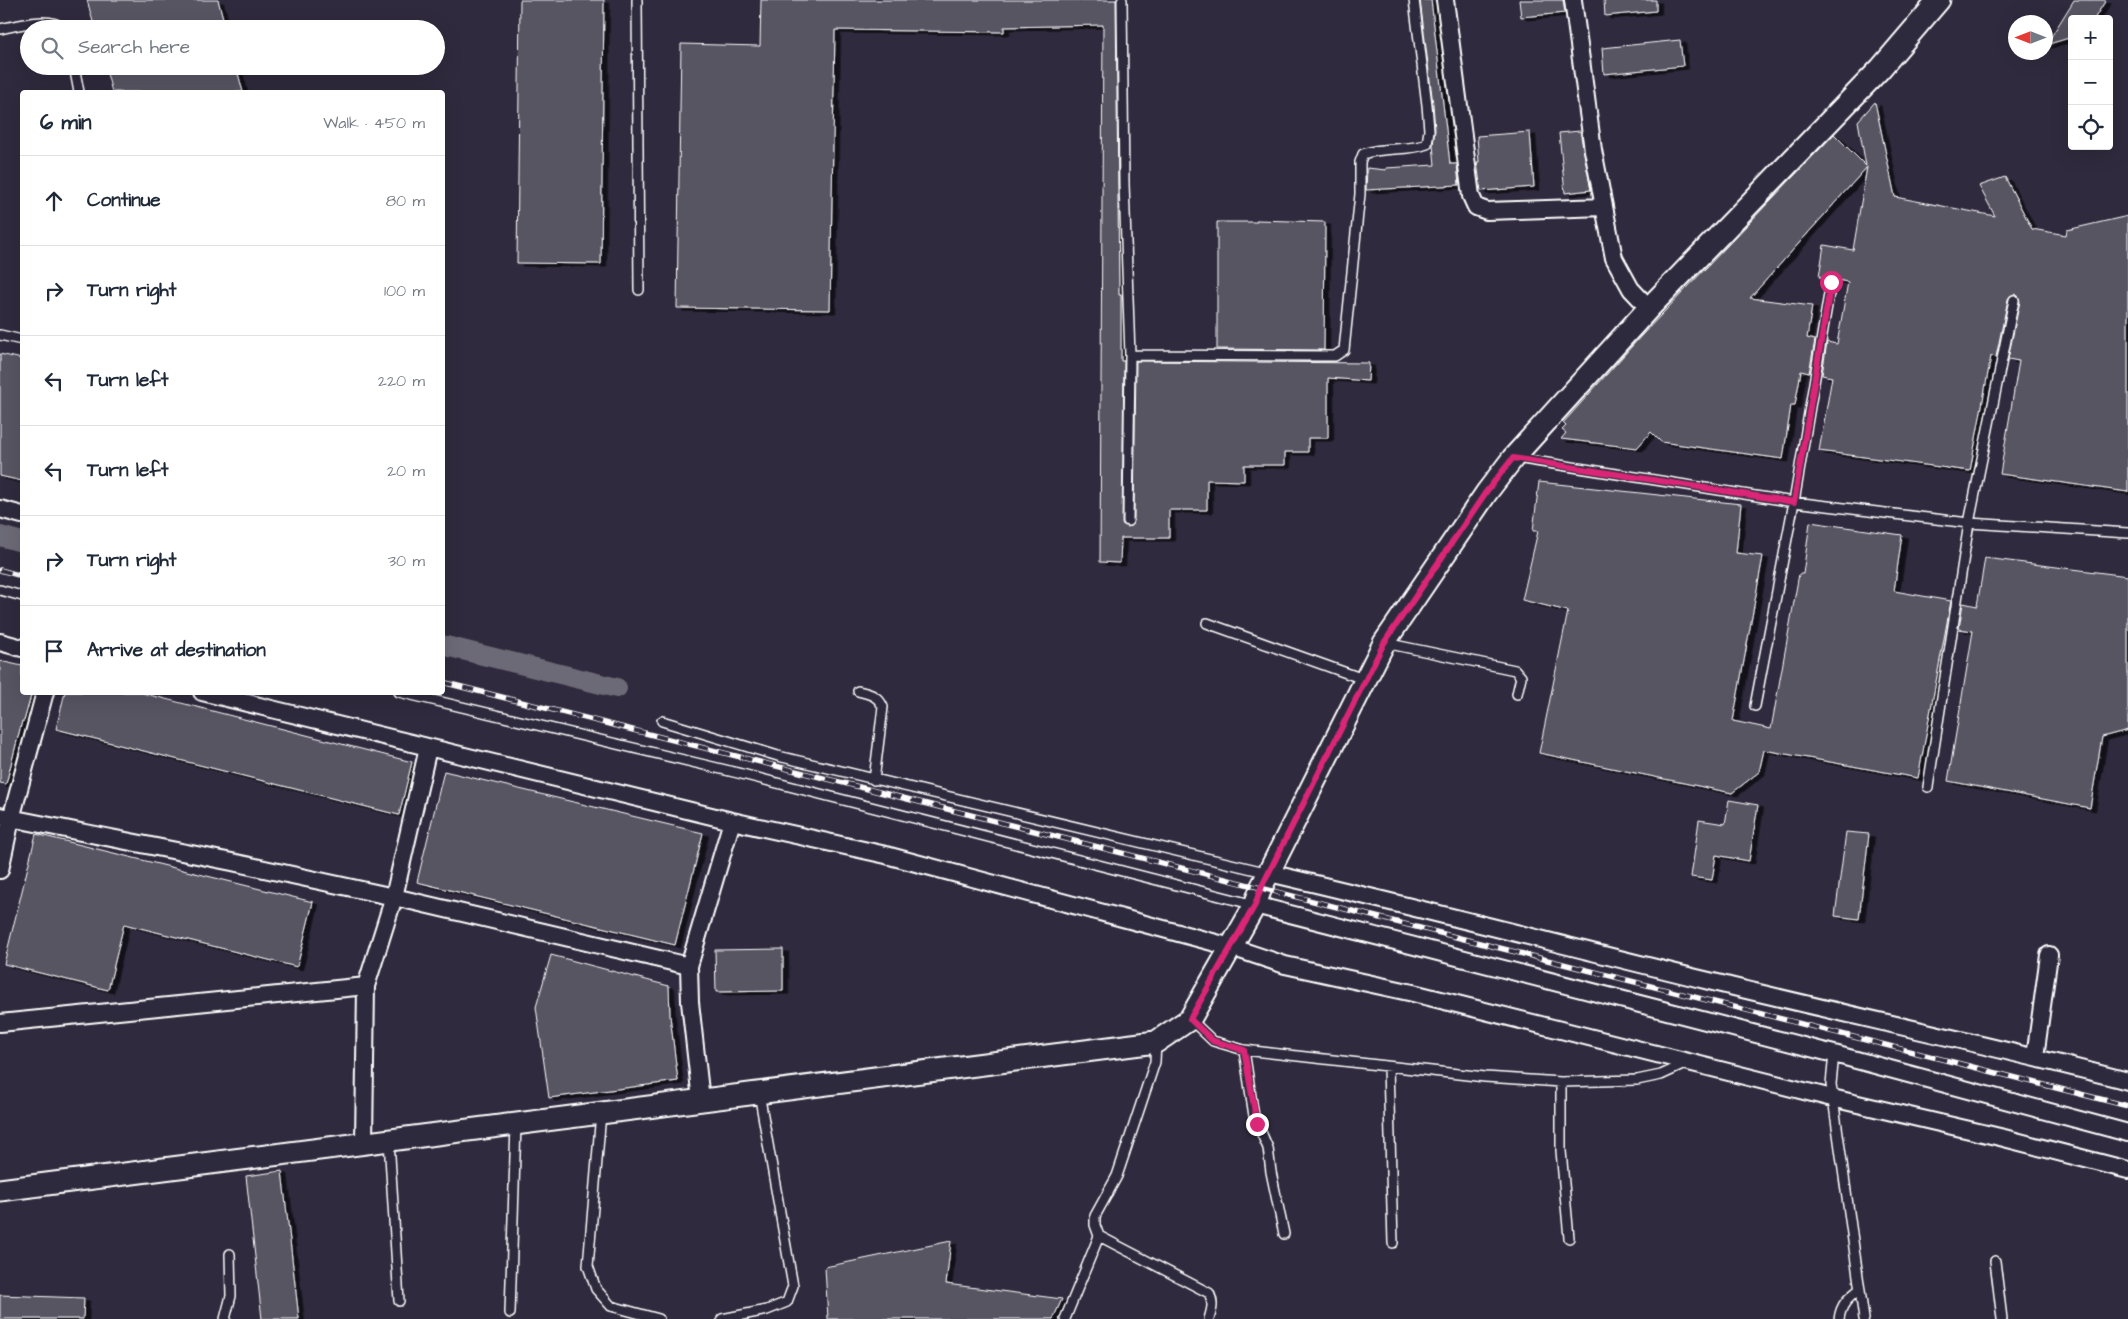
<!DOCTYPE html>
<meta charset="utf-8">
<style>
body{margin:0;font-family:"Architects Daughter",sans-serif;background:#f2f2f3;color:#1f2937}
.controls{position:absolute;right:15px;top:15px;display:grid;overflow:hidden;border-radius:5px;box-shadow:0 5px 20px #0002}
.controls button{width:45px;height:45px;display:grid;place-items:center;padding:0;border:0;border-bottom:1px solid #e0e1e3;background:#fff;color:#1f2937;font:25px sans-serif}
.compass{position:absolute;left:2008px;top:15px;width:45px;height:45px;border-radius:50%;background:#fff;box-shadow:0 5px 20px #0002;rotate:270deg}
.stop{position:absolute;width:15px;height:15px;margin:-11px;border:4px solid #db2777;border-radius:50%;background:#fff}
.stop.end{background:#db2777;border-color:#fff;box-shadow:0 1px 5px #0008}
.list{margin:0;padding:0;list-style:none}
h2{display:flex;justify-content:space-between;align-items:center;height:65px;margin:0;padding:0 20px;font-size:21px}
h2 small{font-size:16px;font-weight:400;color:#747a83}
.list li{display:grid;grid-template-columns:32px 1fr auto;gap:15px;align-items:center;box-sizing:border-box;height:90px;padding:0 20px;border-top:1px solid #e0e1e3}
.list b{display:block;font-size:19px;white-space:nowrap}
.list em{font-size:16px;font-style:normal;color:#747a83}
.icon{flex:none;width:28px;height:28px;fill:none;stroke:currentColor;stroke-width:2;stroke-linecap:round;stroke-linejoin:round}
.map{position:relative;flex:none;width:2128px;height:1319px;overflow:hidden}
.search{position:absolute;background:#fff;box-shadow:0 5px 20px #0002;left:20px;top:20px;width:425px;height:55px;display:flex;align-items:center;gap:12px;box-sizing:border-box;padding:0 18px;border-radius:28px;color:#747a83;font-size:19px}
.panel{position:absolute;background:#fff;box-shadow:0 5px 20px #0002;left:20px;top:90px;width:425px;height:605px;border-radius:5px}
.map>svg:first-child{display:block}
.lines{fill:none;stroke-linecap:round;stroke-linejoin:round}
.canal{stroke:#6d6a77;stroke-width:20}
.building{fill:#595564;stroke:#fff;filter:url(#shadow)}
.service-casing{stroke:#fff;stroke-width:12}
.minor-casing{stroke:#fff;stroke-width:20}
.tertiary-casing{stroke:#fff;stroke-width:25}
.service{stroke:#2f2a3d;stroke-width:9}
.minor{stroke:#2f2a3d;stroke-width:16}
.tertiary{stroke:#2f2a3d;stroke-width:21}
.rail-casing{stroke:#fff;stroke-width:5.5}
.rail{stroke:#2f2a3d;stroke-width:4;stroke-dasharray:11;stroke-linecap:butt}
.route{stroke:#db2777;stroke-width:6}
</style>
<div class="map">
<svg width="2128" height="1319" viewBox="0 0 2128 1319">
<defs>
<filter id="shadow"><feDropShadow dx="5.5" dy="3" stdDeviation="0" flood-color="#0009"/></filter>
</defs>
<rect width="100%" height="100%" fill="#2f2a3d"/>
<filter id="ink" filterUnits="userSpaceOnUse"><feTurbulence type="fractalNoise" baseFrequency=".02" numOctaves="2"/><feDisplacementMap in="SourceGraphic" scale="10" xChannelSelector="R" yChannelSelector="G"/><feConvolveMatrix kernelMatrix="1 2 1 2 8 2 1 2 1" color-interpolation-filters="sRGB"/></filter>
<g filter="url(#ink)">
<g class="lines">
<path class="canal" d="M0,536L22,542
M442,645L617,688"/>
</g>
<path class="building" d="M87,0H218L226,29H95Z
M520,0H604L601,264L517,263Z
M761,0H1116L1119,295H1121V361H1124L1122,524L1128,527L1133,525L1134,521L1136,361L1369,363L1368,381L1328,378V438H1308V452H1285V465H1244V481L1207,480V510H1169V538H1121L1120,563L1100,562L1103,25L1004,27V32L835,30L830,310L677,308L681,44L760,46Z
M1420,0H1431L1450,164H1457L1459,185L1366,190L1367,168L1386,170V168L1435,165L1433,145L1435,130L1433,104Z
M1519,0H1563L1565,13L1521,17Z
M1604,0H1656V11L1605,16Z
M2074,0H2106L2094,19H2072V37L2046,45Z
M1680,40L1683,66L1604,74L1602,48Z
M105,66H236L243,92H112Z
M1875,102L1895,197L1995,216L1979,186L2005,177L2032,229L2066,235L2067,230L2128,216V492L2000,474L2019,361L2008,359L2020,301L2018,296L2015,294L2010,296L2008,299L1996,357L1991,356L1970,471L1819,451L1832,377L1822,375L1827,342L1837,344L1848,282L1837,280L1832,276L1826,278L1819,277L1824,245L1853,250L1867,167L1750,298L1812,306L1807,338L1815,340L1809,373L1801,371L1795,405H1791L1783,459L1661,442L1651,432L1637,448L1561,439L1566,433L1562,430L1566,426L1563,423L1642,335L1834,134L1866,166L1858,121Z
M1580,131L1591,190L1565,193L1559,133Z
M1530,132L1534,187L1481,191L1477,162H1479L1477,136Z
M1257,220L1325,222L1324,350L1217,349V222H1257Z
M0,354L22,359V481L0,476Z
M1539,482L1741,504L1736,553L1763,556L1733,721L1771,729L1799,574H1803L1810,522L1902,535L1894,591L1951,601L1918,778L1764,750L1759,772L1732,793L1539,753L1568,611L1522,600L1538,531H1533Z
M1985,558L2128,576V730L2102,737L2090,808L1948,781L1973,631L1959,629L1963,603L1977,606Z
M0,661L22,666V692H32L24,721H22L6,784L0,783Z
M65,692H138L412,762L399,815L56,729Z
M444,771L703,833L675,945L417,882Z
M1729,800L1758,805L1749,861L1716,855L1712,880L1691,877L1699,820L1725,824Z
M1846,832L1869,834L1859,919L1835,916Z
M36,834L313,902L297,967L124,924L108,990L4,964Z
M783,949V991L716,992L715,950Z
M551,955L669,986L670,1016L678,1081L549,1098L536,1007Z
M282,1171L299,1319H262L246,1176Z
M951,1241L946,1284L1062,1299L1053,1319H828L825,1267Z
M0,1295L84,1298L83,1319H0Z"/>
<g class="lines">
<g class="service-casing">
<path id="service" d="M637,0L639,290
M1122,0L1124,184L1130,355
M0,29C15,26 52,15 63,29
M74,66L79,92
M0,335L22,340
M1516,458L1794,502L1969,523L2128,533
M1128,521L1130,355L1335,356L1344,350L1360,194V162L1363,154C1384,146 1406,152 1427,144L1429,130L1427,105L1414,0
M0,590L22,596
M1207,623L1366,680
M1385,643L1515,670L1521,677L1517,694
M858,691C869,694 878,695 883,707L874,780
M399,692L738,773L1255,905
M1755,706L1794,502L1831,282
M662,721L778,756L1269,873
M1928,787L1969,523L2014,300
M1190,1019L1213,1041L1244,1050L1485,1077L1561,1082L1637,1080L1661,1075L1687,1063
M1156,1042L1155,1062L1117,1176L1095,1216V1225L1099,1236L1209,1293C1214,1303 1212,1309 1209,1319
M1244,1050L1254,1116L1268,1148L1271,1172L1284,1234
M1834,1054L1831,1084L1864,1319
M1388,1067L1393,1243
M1561,1082V1151L1569,1238
M601,1113L588,1266L596,1289L611,1306L659,1319
M389,1140L399,1301
M1995,1261L2002,1319
M510,1313L516,1124
M225,1319L231,1296L230,1254
M722,1319L767,1310L787,1302L793,1286L759,1093
M1065,1319L1099,1236
M1839,1319C1841,1304 1848,1298 1860,1289"/>
</g>
<g class="minor-casing">
<path id="minor" d="M1445,0L1471,196L1476,207L1487,211L1604,207
M1573,0L1593,150L1614,258L1631,289L1649,308
M0,509L22,515
M0,642L22,648
M202,692L732,821L886,855L1231,947L1285,965L1413,993L1832,1098L2004,1138L2128,1170
M0,816L232,862L394,897L689,966
M0,870L11,819L45,692
M1269,873C1416,907 1562,945 1709,981C1848,1015 1989,1045 2128,1081
M1255,905L1834,1054L2128,1133
M0,1023L366,986
M2035,1057L2049,955
M701,1100L690,1002L689,966L732,821
M364,1143L366,986L394,897L428,748"/>
</g>
<g class="tertiary-casing">
<path id="tertiary" d="M0,1190L1156,1042L1190,1019L1255,905L1261,888L1384,643L1487,492L1513,458L1649,308L1880,69L1939,0"/>
</g>
<use href="#service" class="service"/>
<use href="#minor" class="minor"/>
<use href="#tertiary" class="tertiary"/>
<g class="rail-casing">
<path id="rail" d="M0,570L22,576
M442,682L2128,1106"/>
</g>
<use href="#rail" class="rail"/>
</g>
</g>
<g class="lines" filter="url(#ink)">
<path class="route" d="M1257,1124L1244,1050L1213,1041L1190,1019L1255,905L1261,888L1384,643L1486,492L1513,458L1794,502L1831,282"/>
</g>
</svg>
<div class="controls">
<button>+</button>
<button>−</button>
<button><svg class="icon" aria-label="locate" viewBox="0 0 24 24"><circle cx="12" cy="12" r="6"/><path d="M12 2v4M12 18v4M2 12h4M18 12h4"/></svg></button>
</div>
<svg class="compass" viewBox="-18 -18 36 36"><path d="M0-13l5 13h-10z" fill="#e53935"/><path d="M0 13l5-13h-10z" fill="#747a83"/></svg>
<div class="stop" style="left:1831px;top:282px"></div>
<div class="stop end" style="left:1257px;top:1124px"></div>
<div class="search"><svg class="icon" aria-label="search" viewBox="0 0 24 24"><circle cx="10" cy="10" r="6"/><path d="M15 15l6 6"/></svg>Search here</div>
<section class="panel">
<h2>6 min<small>Walk · 450 m</small></h2>
<ul class="list">
<li><svg class="icon" aria-label="ahead" viewBox="0 0 24 24"><path d="M12 20V5M6 11l6-6 6 6"/></svg><div><b>Continue</b></div><em>80 m</em></li>
<li><svg class="icon" aria-label="right" viewBox="0 0 24 24"><path d="M7 20v-9h11M14 6l5 5-5 5"/></svg><div><b>Turn right</b></div><em>100 m</em></li>
<li><svg class="icon" aria-label="left" viewBox="0 0 24 24"><path d="M17 20v-9H6M10 6l-5 5 5 5"/></svg><div><b>Turn left</b></div><em>220 m</em></li>
<li><svg class="icon" aria-label="left" viewBox="0 0 24 24"><path d="M17 20v-9H6M10 6l-5 5 5 5"/></svg><div><b>Turn left</b></div><em>20 m</em></li>
<li><svg class="icon" aria-label="right" viewBox="0 0 24 24"><path d="M7 20v-9h11M14 6l5 5-5 5"/></svg><div><b>Turn right</b></div><em>30 m</em></li>
<li><svg class="icon" aria-label="arrive" viewBox="0 0 24 24"><path d="M6 21V4h12l-3 4 3 4H6"/></svg><div><b>Arrive at destination</b></div></li>
</ul>
</section>
</div>
